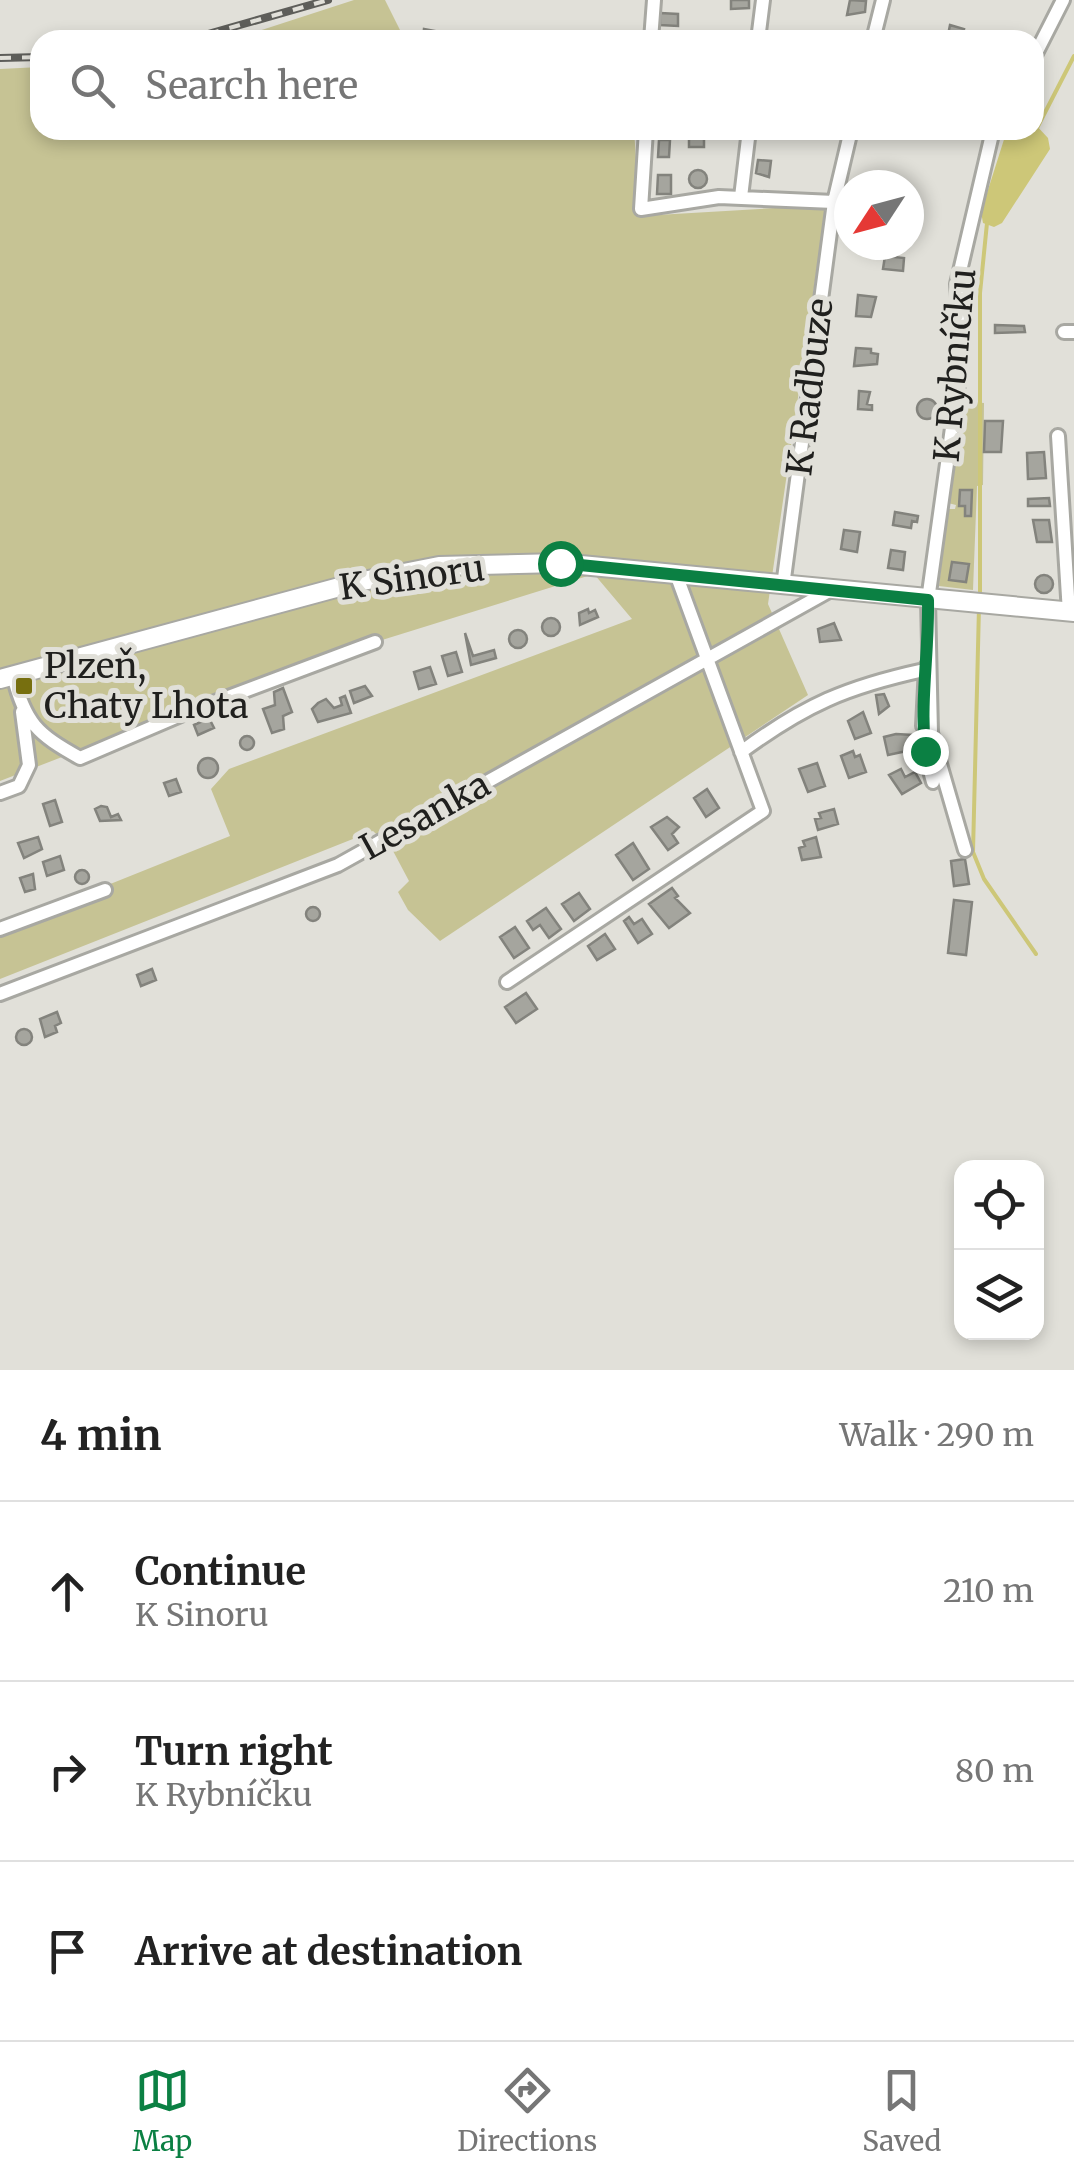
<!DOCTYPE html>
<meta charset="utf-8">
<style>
body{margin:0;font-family:Merriweather,serif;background:#f6f6f6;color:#222}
.controls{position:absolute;right:30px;bottom:30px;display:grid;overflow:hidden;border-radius:20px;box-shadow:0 5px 15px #0003}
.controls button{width:90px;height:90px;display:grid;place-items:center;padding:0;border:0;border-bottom:2px solid #e0e0e0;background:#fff;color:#222;font:50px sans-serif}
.compass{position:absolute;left:834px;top:170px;width:90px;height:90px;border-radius:50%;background:#fff;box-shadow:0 5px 15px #0003;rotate:234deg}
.stop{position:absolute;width:30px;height:30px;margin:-22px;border:8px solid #0b8043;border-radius:50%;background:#fff}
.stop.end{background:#0b8043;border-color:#fff;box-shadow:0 2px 10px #0008}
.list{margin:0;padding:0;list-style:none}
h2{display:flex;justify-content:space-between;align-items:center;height:130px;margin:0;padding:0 40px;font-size:42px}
h2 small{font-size:32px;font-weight:400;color:#767676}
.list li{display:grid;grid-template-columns:65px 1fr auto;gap:30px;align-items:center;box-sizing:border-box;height:180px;padding:0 40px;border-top:2px solid #e0e0e0}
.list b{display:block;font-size:38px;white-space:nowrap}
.list p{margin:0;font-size:32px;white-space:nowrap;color:#767676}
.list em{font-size:32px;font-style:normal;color:#767676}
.icon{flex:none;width:55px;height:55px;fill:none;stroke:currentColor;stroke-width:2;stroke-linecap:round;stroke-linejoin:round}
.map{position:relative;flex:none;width:1074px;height:1370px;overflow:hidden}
.search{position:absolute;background:#fff;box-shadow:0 5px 15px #0003;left:30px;right:30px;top:30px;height:110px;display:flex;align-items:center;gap:25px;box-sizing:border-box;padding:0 35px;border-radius:30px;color:#767676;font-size:38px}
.sheet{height:670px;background:#fff}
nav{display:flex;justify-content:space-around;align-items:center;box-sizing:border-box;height:140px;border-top:2px solid #e0e0e0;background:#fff;font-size:28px;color:#767676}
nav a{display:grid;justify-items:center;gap:5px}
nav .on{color:#0b8043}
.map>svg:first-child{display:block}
.green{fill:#c6c394}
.water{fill:#cdc778}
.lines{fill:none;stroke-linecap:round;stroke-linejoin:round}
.stream{stroke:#cdc778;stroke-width:4}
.building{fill:#a5a59e;stroke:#83837d;stroke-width:2.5}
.street-casing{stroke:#a8a8a2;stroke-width:18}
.secondary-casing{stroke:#a8a8a2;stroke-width:22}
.street{stroke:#fff;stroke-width:12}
.secondary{stroke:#fff;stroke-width:18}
.rail-casing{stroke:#5e5e5a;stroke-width:8}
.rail{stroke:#e1e0d9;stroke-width:4;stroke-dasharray:11;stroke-linecap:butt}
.route{stroke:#0b8043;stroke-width:12}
.poi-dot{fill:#776f0f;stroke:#e1e0d9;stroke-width:4}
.labels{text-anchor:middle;stroke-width:10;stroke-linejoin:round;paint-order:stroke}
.street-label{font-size:35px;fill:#20201e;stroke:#e1e0d9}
.poi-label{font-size:35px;fill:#20201e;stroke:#e1e0d9;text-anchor:start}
</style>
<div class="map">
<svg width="1074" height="1370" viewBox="0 0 1074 1370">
<rect width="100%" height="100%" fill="#e1e0d9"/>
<path class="green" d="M354,0H385L405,40H231Z
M40,67V130H634L640,216L826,205L768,604L808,695L440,941L408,910L398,892L409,881L392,849L373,831L0,979V935L8,925L230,836L211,789L229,769L632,619L594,574L292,668L0,781V69Z
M960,401L984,403L983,485L977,486L973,590L939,586L947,509H955L956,505L948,503Z"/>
<path class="water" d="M1034,123L1048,138L1050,149L1002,223L994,227L983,223L981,212L1007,130H1034Z"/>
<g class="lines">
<path class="stream" d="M1036,130L1074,56
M980,597V293L987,223
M979,607L973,852L984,879L1036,954"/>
</g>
<path class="building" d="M731,0H749V8L731,9Z
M850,0L866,1L865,12L847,15Z
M660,13L678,14V26L660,25Z
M950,25L964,29L961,40H947Z
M424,29L440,32L439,40H423Z
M689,130H704V147H689Z
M659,140H670L669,157H658Z
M758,160L771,161L769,177L756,173Z
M689 179a9 9 0 1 1 18 0a9 9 0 1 1-18 0Z
M658,175H671V194H657Z
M885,256L904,258L903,271L883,269Z
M858,295L876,297L871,317L856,316Z
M995,325L1024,326L1025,332L995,333Z
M856,348L871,349V353L878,354L877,364L854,366Z
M859,391L870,392L867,404L872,405V410L858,409Z
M917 409a10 10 0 1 1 20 0a10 10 0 1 1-20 0Z
M985,421H1003L1001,452H984Z
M1044,452L1046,478L1028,479L1027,453Z
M960,490H972L971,516H965V506H959Z
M1049,498L1050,506H1028V499Z
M895,512L918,516L917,522L912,521L911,528L893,525Z
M1033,520H1049L1052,542H1037Z
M844,530L860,532L857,552L841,549Z
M891,550L905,552L903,570L888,568Z
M952,562L969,564L966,582L949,580Z
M1035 584a9 9 0 1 1 18 0a9 9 0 1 1-18 0Z
M588,609L589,613L595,610L598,617L580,625L579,613Z
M542 627a9 9 0 1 1 18 0a9 9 0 1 1-18 0Z
M834,623L841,640L820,642L818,629Z
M509 639a9 9 0 1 1 18 0a9 9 0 1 1-18 0Z
M465,633L473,656L494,650L496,658L471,665Z
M456,652L462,672L448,676L442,656Z
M430,667L436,684L419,689L414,672Z
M365,686L372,696L354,703L350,691Z
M283,688L292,712L283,716L284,729L272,733L263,709L275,705L274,692Z
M884,694L889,706L879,714L876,695Z
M345,696L351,713L318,722L312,709L318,703L326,699L334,708L342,705L340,698Z
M863,712L871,733L855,739L848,721Z
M209,718L214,728L198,735L194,725Z
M896,734L913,735L916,749L888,755L884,737Z
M240 743a7 7 0 1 1 14 0a7 7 0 1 1-14 0Z
M853,751L855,757L860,755L866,772L849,778L841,756Z
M198 768a10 10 0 1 1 20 0a10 10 0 1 1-20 0Z
M817,763L825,786L808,792L799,769Z
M901,769L905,777L915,772L921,783L902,794L889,775Z
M176,779L181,792L169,796L164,783Z
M707,789L719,808L706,817L694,798Z
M55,800L62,822L50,826L43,804Z
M101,806L107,807L111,817L118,814L121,820L100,821L95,809Z
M834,809L838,824L818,830L815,819L821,818L819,813Z
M667,817L679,827L672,834L678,843L668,850L651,827Z
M38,837L42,849L24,858L18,843Z
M816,837L821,857L802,860L799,848L805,846L803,841Z
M633,843L649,869L633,880L616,855Z
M60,856L64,870L47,876L43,862Z
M965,859L969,884L954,886L951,861Z
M75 877a7 7 0 1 1 14 0a7 7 0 1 1-14 0Z
M33,874L35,889L25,892L20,878Z
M672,888L678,896L675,898L690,913L669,928L649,904Z
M579,893L590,909L574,921L562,904Z
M954,900L972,902L966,955L948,953Z
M306 914a7 7 0 1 1 14 0a7 7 0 1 1-14 0Z
M546,908L561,929L549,938L540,925L533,930L527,921Z
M629,917L634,924L642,919L652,934L638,943L624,921Z
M515,927L529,948L514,958L500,937Z
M605,934L615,949L597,960L588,946Z
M152,969L156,980L141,986L137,975Z
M526,993L537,1009L516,1023L505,1007Z
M57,1012L61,1023L55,1026L57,1032L45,1037L40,1019Z
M16 1037a8 8 0 1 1 16 0a8 8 0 1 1-16 0Z"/>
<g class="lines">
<g class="street-casing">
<path id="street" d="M651,40L654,0
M758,40L763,0
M873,40L883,0
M1034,57L1063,0
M646,130L641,209L719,197L834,202
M741,197L749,130
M1064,332H1074
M1058,436L1069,613
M783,586L834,202L851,130
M13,675C25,723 37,734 80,758L183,714L375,642
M923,726L926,667
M741,752C805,705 846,687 924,670
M926,756L933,782
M0,793L19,786L29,765L22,712
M965,850L931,733L928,600L962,356L957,284L993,130
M0,929L105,890
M507,982L763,811L676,574
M0,994L338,865L829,591"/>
</g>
<g class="secondary-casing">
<path id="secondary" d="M0,679L358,582L439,566L560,563L1074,612"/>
</g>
<use href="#street" class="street"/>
<use href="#secondary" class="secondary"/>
<g class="rail-casing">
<path id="rail" d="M187,40L328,0
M0,58L40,57"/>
</g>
<use href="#rail" class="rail"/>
</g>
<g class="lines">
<path class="route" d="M560,563L928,600C929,653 920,698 925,751"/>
</g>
<rect class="poi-dot" x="14" y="676" width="20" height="20" rx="5"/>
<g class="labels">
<g class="street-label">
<text transform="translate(955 365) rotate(-85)" y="12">K Rybníčku</text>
<text transform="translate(810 387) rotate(-83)" y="12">K Radbuze</text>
<text transform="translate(412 578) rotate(-8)" y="12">K Sinoru</text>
<text transform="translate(425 816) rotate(-29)" y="12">Lesanka</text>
</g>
<g class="poi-label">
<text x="44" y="678">Plzeň,<tspan x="44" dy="40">Chaty Lhota</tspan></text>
</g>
</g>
</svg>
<div class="controls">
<button><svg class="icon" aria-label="locate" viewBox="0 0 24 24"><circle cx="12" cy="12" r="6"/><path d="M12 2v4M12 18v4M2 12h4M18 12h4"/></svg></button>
<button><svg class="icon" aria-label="layers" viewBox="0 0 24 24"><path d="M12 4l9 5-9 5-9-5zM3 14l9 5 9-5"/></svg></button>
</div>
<svg class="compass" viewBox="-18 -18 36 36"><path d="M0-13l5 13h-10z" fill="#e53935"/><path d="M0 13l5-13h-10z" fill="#767676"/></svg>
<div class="stop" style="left:560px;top:563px"></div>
<div class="stop end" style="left:925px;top:751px"></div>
<div class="search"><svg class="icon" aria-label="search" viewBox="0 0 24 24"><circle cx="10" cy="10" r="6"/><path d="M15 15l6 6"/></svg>Search here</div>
</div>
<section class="sheet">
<h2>4 min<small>Walk · 290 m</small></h2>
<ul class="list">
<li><svg class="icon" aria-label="ahead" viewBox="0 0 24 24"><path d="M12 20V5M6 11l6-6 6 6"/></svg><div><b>Continue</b><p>K Sinoru</p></div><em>210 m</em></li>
<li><svg class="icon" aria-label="right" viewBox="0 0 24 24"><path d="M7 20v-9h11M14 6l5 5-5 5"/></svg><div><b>Turn right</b><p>K Rybníčku</p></div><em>80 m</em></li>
<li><svg class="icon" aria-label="arrive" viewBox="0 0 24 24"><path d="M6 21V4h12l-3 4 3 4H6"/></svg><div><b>Arrive at destination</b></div></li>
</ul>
</section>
<nav>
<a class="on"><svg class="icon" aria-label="map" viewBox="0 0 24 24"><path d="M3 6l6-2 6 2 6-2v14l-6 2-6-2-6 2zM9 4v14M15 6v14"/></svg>Map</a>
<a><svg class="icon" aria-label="directions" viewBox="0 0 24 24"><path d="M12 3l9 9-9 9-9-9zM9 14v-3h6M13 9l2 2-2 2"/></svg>Directions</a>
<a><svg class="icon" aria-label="saved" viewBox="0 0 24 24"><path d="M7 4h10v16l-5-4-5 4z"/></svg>Saved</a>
</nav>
